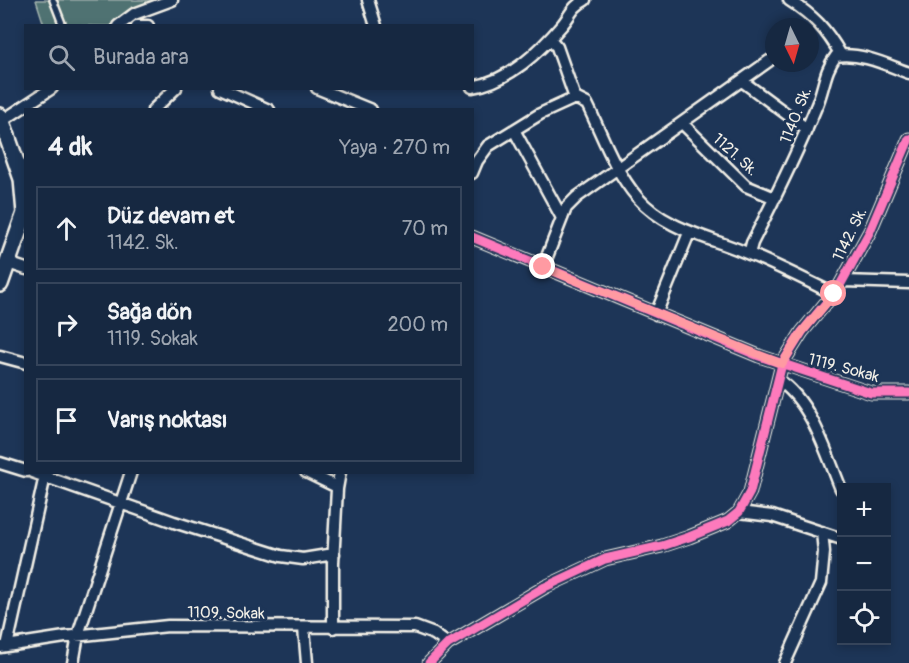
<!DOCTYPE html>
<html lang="tr">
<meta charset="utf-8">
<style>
body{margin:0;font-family:Pangolin,sans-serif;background:#1f3048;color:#f1f3f6}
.controls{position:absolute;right:18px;bottom:18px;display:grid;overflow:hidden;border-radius:0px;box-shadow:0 3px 9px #0003}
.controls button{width:54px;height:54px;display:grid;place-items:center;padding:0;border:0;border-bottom:2px solid #35445a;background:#162841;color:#f1f3f6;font:30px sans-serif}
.compass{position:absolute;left:765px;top:18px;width:54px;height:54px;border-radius:50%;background:#162841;box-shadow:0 3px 9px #0003;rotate:175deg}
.stop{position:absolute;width:18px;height:18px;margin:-14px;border:4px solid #ff9aa2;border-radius:50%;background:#fff}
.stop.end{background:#ff9aa2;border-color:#fff;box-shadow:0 2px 6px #0008}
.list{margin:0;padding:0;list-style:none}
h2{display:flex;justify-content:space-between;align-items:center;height:78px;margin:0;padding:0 24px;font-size:26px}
h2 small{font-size:20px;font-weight:400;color:#9ea6b1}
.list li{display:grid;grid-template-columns:39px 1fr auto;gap:18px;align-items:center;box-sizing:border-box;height:84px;margin:0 12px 12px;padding:0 12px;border:2px solid #35445a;border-radius:0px}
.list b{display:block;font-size:22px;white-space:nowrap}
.list p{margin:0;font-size:20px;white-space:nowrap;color:#9ea6b1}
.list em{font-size:20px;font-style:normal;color:#9ea6b1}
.icon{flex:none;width:33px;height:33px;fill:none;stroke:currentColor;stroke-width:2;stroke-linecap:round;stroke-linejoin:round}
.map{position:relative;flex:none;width:909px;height:663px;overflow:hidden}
.search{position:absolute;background:#162841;box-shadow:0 3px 9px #0003;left:24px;top:24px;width:450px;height:66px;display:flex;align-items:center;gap:15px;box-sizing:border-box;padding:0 21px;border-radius:0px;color:#9ea6b1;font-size:22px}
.panel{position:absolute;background:#162841;box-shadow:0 3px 9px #0003;left:24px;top:108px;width:450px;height:366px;border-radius:0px}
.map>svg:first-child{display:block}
.green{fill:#4f7272;stroke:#a2b2ad;stroke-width:1.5}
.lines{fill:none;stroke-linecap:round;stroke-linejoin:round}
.lane-casing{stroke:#f4f1e8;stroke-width:10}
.street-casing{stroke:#f4f1e8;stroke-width:15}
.secondary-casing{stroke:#f4f1e8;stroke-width:20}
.lane{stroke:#1d3557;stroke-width:5}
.street{stroke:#1d3557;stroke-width:10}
.secondary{stroke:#1d3557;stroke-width:15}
.cycleway-casing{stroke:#1d3557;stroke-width:13}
.cycleway{stroke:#fd7abc;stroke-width:9}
.route{stroke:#ff9aa2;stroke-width:8}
.labels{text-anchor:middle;stroke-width:6;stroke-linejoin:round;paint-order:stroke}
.street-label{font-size:16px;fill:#f4f1e8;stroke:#1d3557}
</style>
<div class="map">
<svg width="909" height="663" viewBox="0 0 909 663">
<rect width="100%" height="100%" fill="#1d3557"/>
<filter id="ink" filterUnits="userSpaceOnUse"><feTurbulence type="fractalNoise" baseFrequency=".0167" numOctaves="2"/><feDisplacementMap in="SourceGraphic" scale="12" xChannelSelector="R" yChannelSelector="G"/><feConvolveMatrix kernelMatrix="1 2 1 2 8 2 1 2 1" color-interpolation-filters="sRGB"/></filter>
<g filter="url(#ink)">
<path class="green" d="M36,0H156L140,6L112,26L44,25Z"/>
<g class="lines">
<g class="lane-casing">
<path id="lane" d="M53,0L63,26"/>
</g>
<g class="street-casing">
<path id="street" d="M368,0L376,26
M789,0C814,16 826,29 841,55
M118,26L134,14L172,0
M137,26H148
M550,39L557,47L575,98L587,104C602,134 614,170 637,197C665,229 705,236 742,251C773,263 804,279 834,294
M742,81L807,129
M472,87C510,81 540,51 563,24C571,14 573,6 585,0
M220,88L269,110
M317,88L371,110
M153,110L176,88
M2,121L52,88
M682,123L746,186L775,198
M514,130L562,218
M472,173L477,161L488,146L540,114L575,98
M472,237L759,356L871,393H909
M749,254L752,243C775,198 797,154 816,107C824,90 824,71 836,56C861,52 887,65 909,73
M8,263L26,269
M543,267L566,208L577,197L769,61
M843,281L909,283
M656,314L689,233
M0,356L26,363
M778,380C811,400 827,455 841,489
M0,463L26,471
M32,472L174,522L281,556L303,559L334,554
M306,472L337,487
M739,512L772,516L842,539
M304,628L307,663
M333,628V563L337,489L340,472
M7,646L45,476
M0,647L65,637L168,626L415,627L434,634L448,644
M73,663L78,635L131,472
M429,663L448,644L545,587L605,559L662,546L689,537L728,521L739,512L750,492L782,364L802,332L839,287L870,231L909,139
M785,663L821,583L824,552L822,532"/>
</g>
<g class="secondary-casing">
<path id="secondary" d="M0,116L22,179L25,213L0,284"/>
</g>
<use href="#lane" class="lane"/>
<use href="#street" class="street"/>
<use href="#secondary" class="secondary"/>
<g class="cycleway-casing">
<path id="cycleway" d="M472,237L759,356L871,393H909
M429,663L448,644L545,587L605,559L662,546L689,537L728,521L739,512L750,492L782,364L802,332L839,287L870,231L909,139"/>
</g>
<use href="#cycleway" class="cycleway"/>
</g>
</g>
<g class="lines" filter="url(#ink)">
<path class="route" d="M543,267L782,364L802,332L834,294"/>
</g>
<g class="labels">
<g class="street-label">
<text transform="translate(795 115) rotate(-68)" y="6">1140. Sk.</text>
<text transform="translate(736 154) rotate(42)" y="6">1121. Sk.</text>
<text transform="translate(849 234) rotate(-64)" y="6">1142. Sk.</text>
<text transform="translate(844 367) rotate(15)" y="6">1119. Sokak</text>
<text transform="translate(226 612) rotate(1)" y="6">1109. Sokak</text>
</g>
</g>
</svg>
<div class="controls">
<button>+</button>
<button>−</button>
<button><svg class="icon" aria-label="locate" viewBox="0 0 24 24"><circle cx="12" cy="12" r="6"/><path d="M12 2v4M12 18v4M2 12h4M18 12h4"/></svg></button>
</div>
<svg class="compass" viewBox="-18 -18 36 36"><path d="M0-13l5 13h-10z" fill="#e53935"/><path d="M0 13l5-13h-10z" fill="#9ea6b1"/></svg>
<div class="stop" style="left:834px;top:294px"></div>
<div class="stop end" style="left:543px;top:267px"></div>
<div class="search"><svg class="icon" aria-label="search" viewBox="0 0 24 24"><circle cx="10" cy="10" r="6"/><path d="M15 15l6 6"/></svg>Burada ara</div>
<section class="panel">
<h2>4 dk<small>Yaya · 270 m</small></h2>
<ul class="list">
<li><svg class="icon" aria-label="ahead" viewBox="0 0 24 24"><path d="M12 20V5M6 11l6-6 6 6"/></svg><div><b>Düz devam et</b><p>1142. Sk.</p></div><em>70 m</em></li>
<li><svg class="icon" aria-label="right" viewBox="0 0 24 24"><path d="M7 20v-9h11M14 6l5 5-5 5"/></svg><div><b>Sağa dön</b><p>1119. Sokak</p></div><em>200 m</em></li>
<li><svg class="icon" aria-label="arrive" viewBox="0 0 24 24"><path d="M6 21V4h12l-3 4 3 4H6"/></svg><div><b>Varış noktası</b></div></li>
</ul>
</section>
</div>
